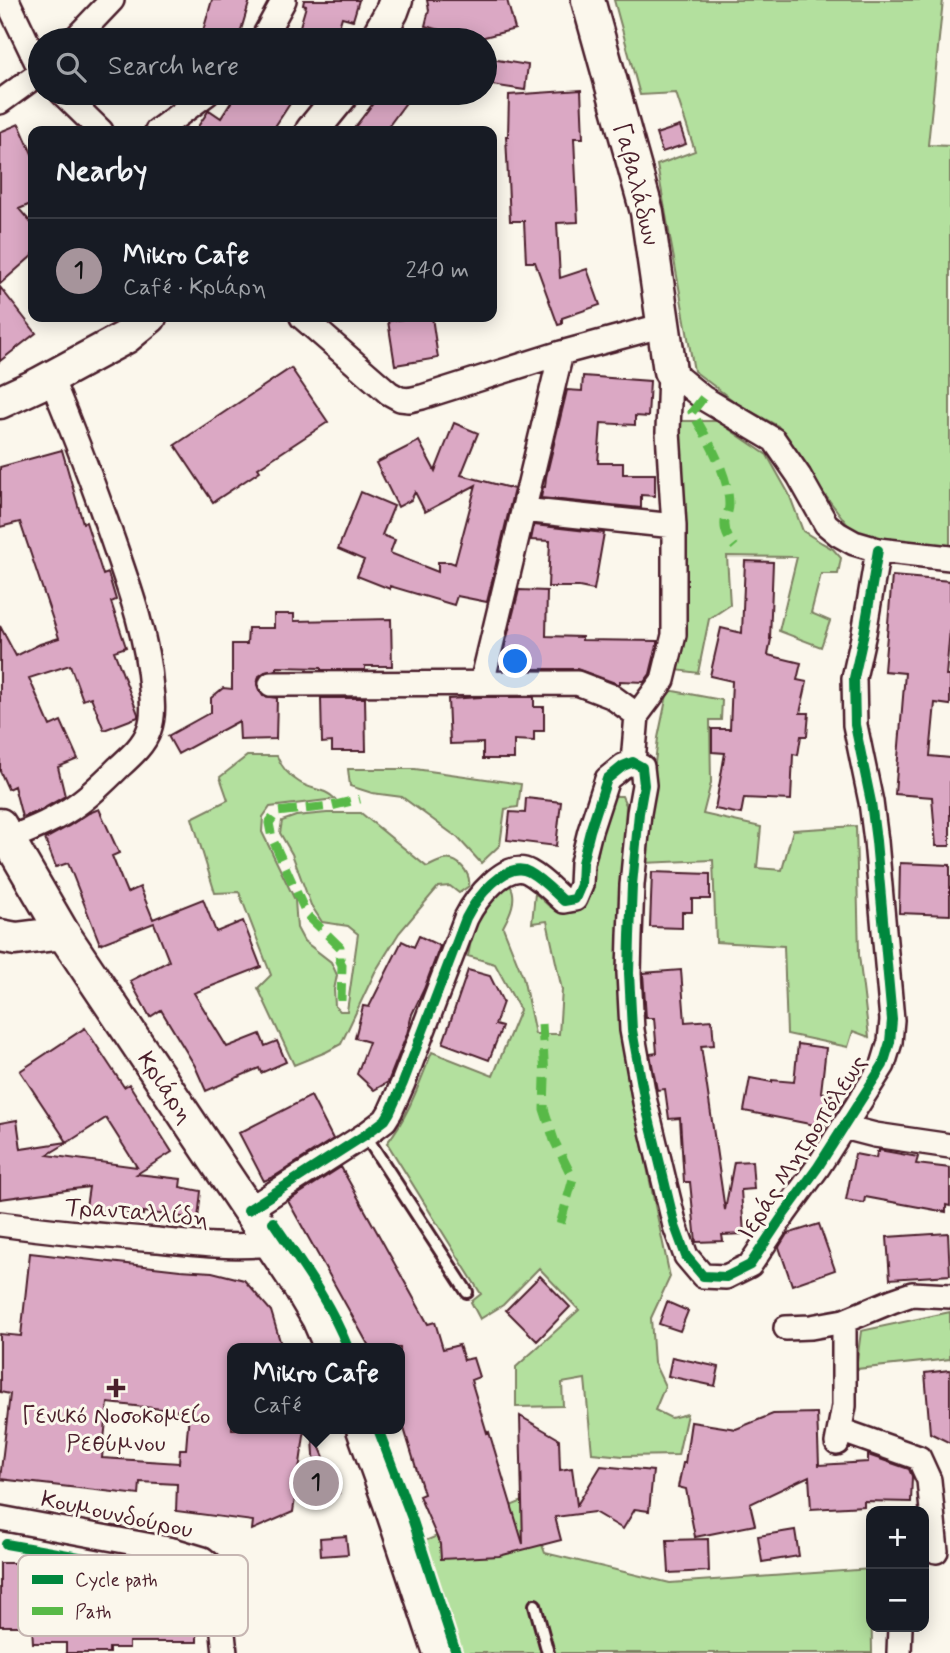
<!DOCTYPE html>
<meta charset="utf-8">
<style>
body{margin:0;font-family:Mynerve,sans-serif;background:#20242c;color:#f1f3f6}
.controls{position:absolute;right:21px;bottom:21px;display:grid;overflow:hidden;border-radius:14px;box-shadow:0 4px 18px #0003}
.controls button{width:63px;height:63px;display:grid;place-items:center;padding:0;border:0;border-bottom:2px solid #363941;background:#171b24;color:#f1f3f6;font:35px sans-serif}
.you{position:absolute;left:516px;top:662px;width:24px;height:24px;margin:-18px;border:5px solid #fff;border-radius:50%;background:#1a73e8;box-shadow:0 0 0 10px #1a73e833}
.badge{display:grid;place-items:center;width:46px;height:46px;border-radius:50%;background:#a6949b;color:#111;font-size:23px;font-weight:700}
.pin{position:absolute;translate:-50% -50%;border:4px solid #fff;box-shadow:0 2px 7px #0006}
.popup{position:absolute;left:227px;top:1343px;width:178px;height:91px;box-sizing:border-box;display:grid;place-content:center;border-radius:14px;background:#171b24;filter:drop-shadow(0 2px 5px #0005);font-size:23px;white-space:nowrap;color:#9ea1a6}
.popup b{font-size:26px;color:#f1f3f6}
.popup::after{content:'';position:absolute;left:50%;top:100%;margin-left:-14px;border:14px solid transparent;border-top-color:#171b24}
.list{margin:0;padding:0;list-style:none}
h2{display:flex;justify-content:space-between;align-items:center;height:91px;margin:0;padding:0 28px;font-size:30px}
h2 small{font-size:23px;font-weight:400;color:#9ea1a6}
.list li{display:grid;grid-template-columns:46px 1fr auto;gap:21px;align-items:center;box-sizing:border-box;height:105px;padding:0 28px;border-top:2px solid #363941}
.list b{display:block;font-size:26px;white-space:nowrap}
.list p{margin:0;font-size:23px;white-space:nowrap;color:#9ea1a6}
.list em{font-size:23px;font-style:normal;color:#9ea1a6}
.icon{flex:none;width:38px;height:38px;fill:none;stroke:currentColor;stroke-width:2;stroke-linecap:round;stroke-linejoin:round}
.map{position:relative;flex:none;width:950px;height:1653px;overflow:hidden}
.search{position:absolute;background:#171b24;box-shadow:0 4px 18px #0003;left:28px;top:28px;width:469px;height:77px;display:flex;align-items:center;gap:18px;box-sizing:border-box;padding:0 24px;border-radius:38px;color:#9ea1a6;font-size:26px}
.panel{position:absolute;background:#171b24;box-shadow:0 4px 18px #0003;left:28px;top:126px;width:469px;height:196px;border-radius:14px}
.map>svg:first-child{display:block}
.green{fill:#b3e09e;stroke:#7e8064;stroke-width:2}
.building{fill:#dba8c4;stroke:#4a1f2b;stroke-width:2;fill-rule:evenodd}
.lines{fill:none;stroke-linecap:round;stroke-linejoin:round}
.lane-casing{stroke:#4a1f2b;stroke-width:16}
.street-casing{stroke:#4a1f2b;stroke-width:28}
.secondary-casing{stroke:#4a1f2b;stroke-width:37}
.lane{stroke:#fbf7ec;stroke-width:10}
.street{stroke:#fbf7ec;stroke-width:23}
.secondary{stroke:#fbf7ec;stroke-width:32}
.quiet{stroke:#58b947;stroke-width:9;stroke-dasharray:18 9;stroke-linecap:butt}
.cycleway-casing{stroke:#fbf7ec;stroke-width:15}
.cycleway{stroke:#00873e;stroke-width:10}
.poi-dot{fill:#4a1f2b;stroke:#fbf7ec;stroke-width:2.5}
.labels{text-anchor:middle;stroke-width:6;stroke-linejoin:round;paint-order:stroke}
.street-label{font-size:24px;fill:#4a1f2b;stroke:#fbf7ec}
.poi-label{font-size:24px;fill:#4a1f2b;stroke:#fbf7ec}
.key{fill:#fbf7ec;stroke:#c6b6b2;stroke-width:2}
.key-label{font-size:19px;fill:#4a1f2b}
</style>
<div class="map">
<svg width="950" height="1653" viewBox="0 0 950 1653">
<rect width="100%" height="100%" fill="#fbf7ec"/>
<filter id="ink" filterUnits="userSpaceOnUse"><feTurbulence type="fractalNoise" baseFrequency=".0143" numOctaves="2"/><feDisplacementMap in="SourceGraphic" scale="14" xChannelSelector="R" yChannelSelector="G"/><feConvolveMatrix kernelMatrix="1 2 1 2 8 2 1 2 1" color-interpolation-filters="sRGB"/></filter>
<g filter="url(#ink)">
<path class="green" d="M614,0H943L928,145L950,146V545L887,542L851,529L815,482L778,426L739,405L694,371L657,165L695,151L676,93L640,95Z
M678,421H717L767,455L789,494L803,531L822,543L833,549L841,558L838,574H821L811,613L830,621L821,647L779,631L797,557L727,556L730,605L709,619L698,673L676,670L686,622Z
M668,690L722,700L721,720H710L711,783L703,814L761,827L757,868L782,870L793,830L856,826L859,955L869,1037L853,1031L848,1047L787,1034L784,946L716,942L713,860L643,863L658,738Z
M247,756H277C281,766 289,776 299,782C310,790 325,788 335,799L270,807L263,817L262,832L295,900L297,928L304,941L331,962L337,975L334,990L335,1006L340,1011H347L358,934L348,926L322,922L311,905L292,854L280,833L282,821L296,816L327,813H361L427,867C432,865 438,861 444,860C458,857 471,873 469,886L459,893L450,886L438,887L399,933L375,972L341,1044L326,1052L294,1065L258,988L271,975L239,892L215,893L192,818L228,800L220,777Z
M348,769H415L521,784L518,807L505,809L500,845L481,863L458,838L402,797L372,793L350,786Z
M614,796H622L626,805L621,950L626,1067L670,1277L651,1318L654,1363L665,1386L655,1410L671,1418L687,1414L678,1455L623,1456L592,1453L585,1379L562,1383L563,1406L516,1407V1367L579,1310L539,1268L503,1305L480,1319L471,1302L481,1294L387,1143C408,1117 419,1084 432,1052L493,1076L520,1010L495,964L468,956C473,927 482,899 510,885C518,898 510,914 503,927L523,977L535,1034H559L562,990L547,921L532,923L535,893L549,906L575,912C603,875 594,835 614,796Z
M950,1312V1359L856,1369L861,1331Z
M525,1500L545,1553L670,1583L871,1569L872,1653H460L420,1543Z"/>
<path class="building" d="M212,0H250L238,40L203,31Z
M304,0H359L353,20L342,17L335,40H296L306,6L303,5Z
M427,0H507L515,29L473,40H455L453,33L425,26L429,10Z
M485,58L528,65L525,90L485,84Z
M581,90L583,138H574L578,222L557,223L560,278L587,269L600,305L562,318V324L558,325L535,262H526L524,221H510L506,136H508L509,95Z
M237,93H297L272,131H195L209,110L221,118Z
M381,93H413L385,131H352Z
M19,124L33,156V203L19,209L33,225V255L0,284V132Z
M680,126L686,144L662,152L656,134Z
M0,287L36,333L0,361Z
M419,317H432L438,358L395,365L388,321Z
M291,368L328,422L258,468L260,471L213,502L175,445Z
M583,376L650,381L648,417L635,416V425L601,423L598,463H623V474H655V496L641,495V508L541,498L543,487H545L546,477L567,390L582,391Z
M454,423L478,433L461,475L514,489L487,602L457,596L454,605L390,586V589L357,576L364,560L338,549L361,492L394,506L382,535L395,540L390,553L438,572V562H450L455,564L476,485L425,512L415,492L411,500L398,507L376,463L419,441L435,471Z
M62,450L83,523L86,522L103,575L108,573L116,600L111,602L126,647L114,651L138,714V717L104,730L91,697L83,700L70,665L29,678L50,726L61,721L78,759L58,767L65,796L39,811L22,817L14,786L8,789L0,771V626L16,656L40,644L59,638L20,522L0,527V467Z
M534,525L604,533L594,590L579,587H548L550,541L531,540Z
M745,561L773,562L770,639H771L768,655L801,663L797,680L807,682L800,713H809L807,736H801L798,755L793,754L791,800L744,798L741,814L715,809L725,753L712,752V729H730L732,681L710,676L721,628L742,633Z
M892,576L950,581V629L946,676H950V705L935,703L930,756L950,758V846H936L932,797L895,794L905,673L884,671Z
M519,590L547,591L546,636L582,637V640L658,641L650,674L644,682L620,681V684H618L577,669H504V649Z
M274,614H294V621L391,619L392,666H365V670H321V668L277,667V670L265,672L259,676L257,685L259,690L263,696L277,698L276,739L240,740L239,721L178,754L168,736L211,712V698L223,688L232,689V644H247L248,628H274Z
M481,697H534V707H544V731H534V741L514,740V759H483V743L450,744L448,699Z
M321,698H365L366,751H332V742L322,743Z
M526,798L561,802L556,846L507,840L510,812L525,813Z
M99,809L119,853L112,856L127,893L140,887L153,919L203,899L216,932L243,921L261,967L194,993L227,1047L260,1034L265,1046L277,1041L286,1062L261,1073L259,1068L206,1091L195,1066L161,1010L150,1017L130,981L169,961L154,923L100,944L68,863L56,867L45,839L69,826L89,813Z
M900,863L950,865V915L899,913Z
M652,872L710,874V899H692V912H682V928L650,927Z
M419,936L440,946L424,989L412,1014L407,1034L388,1082L374,1090L357,1074L369,1042L355,1038L363,1006L369,1007L402,941L414,947Z
M468,970L490,976L503,1002L495,1025L502,1027L489,1060L443,1043Z
M681,970L685,1022L712,1020L714,1045L701,1046L725,1210L734,1162L752,1161L754,1189L741,1190L744,1234L722,1235L723,1241L696,1242L690,1182H684L680,1118L669,1119L665,1089L657,1090L650,1054L657,1053L654,1018H646L643,973Z
M85,1028L124,1087L129,1084L172,1152L137,1174L181,1179L180,1187L201,1191L198,1219L143,1212V1215L86,1207L89,1187L0,1199V1123L17,1120L21,1149L67,1142L20,1071ZM106,1118L137,1167L47,1155L67,1143Z
M798,1044L826,1048L821,1092L832,1095L825,1127L744,1111L750,1078L772,1082V1080L794,1082Z
M311,1096L333,1139L275,1176L264,1181L239,1133Z
M879,1150L918,1157L916,1164L950,1168V1206L946,1205V1212L865,1197L864,1203L846,1200L855,1154L876,1158L877,1152H879Z
M341,1167L428,1324L435,1322L443,1349L459,1345L464,1360L473,1358L479,1377L471,1380L487,1433L489,1432L523,1544L520,1416L559,1439L560,1470L572,1468L577,1505L601,1466L653,1471L649,1511L635,1509L623,1529L594,1512L555,1517L561,1540L499,1556L441,1559L440,1544L419,1496L424,1494L400,1415V1348H370L288,1201Z
M819,1224L835,1270L792,1285L779,1247L787,1234Z
M948,1233L950,1275L890,1279L887,1237Z
M30,1253L180,1270L212,1272L244,1280L271,1311L282,1348H232V1429H305L293,1512L252,1530L253,1521L176,1511L177,1484L140,1482L139,1495L0,1479L10,1394L0,1392V1334L21,1336ZM108,1403L189,1412L186,1449H180L179,1463L102,1458Z
M540,1276L570,1307L537,1341L506,1310Z
M667,1302L688,1311L680,1331L659,1324Z
M672,1357L719,1367L715,1386L668,1376Z
M950,1370V1443L930,1433L925,1373Z
M817,1413L819,1465L868,1462V1455L909,1469L912,1476L911,1502L864,1501V1506L811,1509L809,1476L750,1504L755,1525L695,1537L686,1489L678,1487L683,1463H685L691,1422L736,1429L773,1414Z
M316,1438L339,1493L317,1502L313,1439Z
M795,1530L799,1556L762,1562L758,1536Z
M346,1536L348,1554L321,1556L320,1538Z
M708,1539L709,1571L669,1573L667,1540Z
M0,1563H32V1580H55V1586L129,1587V1592H197V1642H129V1648H109V1653H66V1643H33L32,1626H0Z"/>
<g class="lines">
<g class="lane-casing">
<path id="lane" d="M365,1135L467,1292
M535,1605L548,1653"/>
</g>
<g class="street-casing">
<path id="street" d="M7,0L40,69
M74,40L112,0
M262,40L284,0
M62,93L101,131
M0,102L40,73
M157,131L208,93
M302,317L389,393L400,399L409,400L422,397L561,353L664,325
M523,510L674,526
M482,683L561,353
M271,684L577,683L611,696L637,715
M633,762L637,715L663,680L674,635V526L668,432L670,371L703,398L774,440L799,476L826,524L838,534L854,543L878,550L950,558
M8,839C33,829 58,819 79,803C94,792 106,780 119,767C130,757 144,745 149,730C154,717 153,702 151,688C147,636 129,587 112,538C93,484 73,431 51,378
M844,1127L875,1135L950,1146
M248,1210L365,1135L385,1120L390,1112L403,1083L466,918C475,900 506,859 529,872C542,879 553,891 564,901L575,899L581,885L582,863L590,831L607,779L623,766L633,762L642,767L644,785L639,813L632,885L630,936L629,973L632,1030L645,1102L675,1226L686,1256L703,1276L726,1277L750,1265L784,1214L818,1167L883,1065L890,1042L892,1020L876,841L871,802L855,725L854,678L864,633L878,550
M0,1224C52,1231 104,1236 157,1240C195,1244 232,1248 271,1244
M786,1328L811,1327L844,1321L892,1301L912,1294L950,1296
M840,1430L919,1458L929,1480L936,1551
M837,1443L844,1406V1321
M0,1518L173,1550L203,1559L209,1564L217,1575L225,1653
M899,1653L900,1627"/>
</g>
<g class="secondary-casing">
<path id="secondary" d="M588,0L647,212L670,371
M376,40L392,11L396,0
M312,131L343,93
M0,402L39,384L126,337L150,317
M0,825L63,933L296,1281L318,1318L331,1348
M0,936L16,939L63,933
M363,1429L390,1504L440,1653"/>
</g>
<use href="#lane" class="lane"/>
<use href="#street" class="street"/>
<use href="#secondary" class="secondary"/>
<path class="quiet" d="M703,398L692,412C707,438 729,474 729,505C729,511 726,516 725,522C724,532 729,540 735,547
M341,1001L342,965L340,961V947L307,915L272,838L269,823L277,812L331,806L360,799
M542,1024L545,1078L544,1109L554,1140L573,1179L559,1228"/>
<g class="cycleway-casing">
<path id="cycleway" d="M248,1210L365,1135L385,1120L390,1112L403,1083L466,918C475,900 506,859 529,872C542,879 553,891 564,901L575,899L581,885L582,863L590,831L607,779L623,766L633,762L642,767L644,785L639,813L632,885L630,936L629,973L632,1030L645,1102L675,1226L686,1256L703,1276L726,1277L750,1265L784,1214L818,1167L883,1065L890,1042L892,1020L876,841L871,802L855,725L854,678L864,633L878,550
M273,1222C300,1262 330,1302 348,1348
M378,1429L413,1521L456,1653
M6,1544L203,1579"/>
</g>
<use href="#cycleway" class="cycleway"/>
</g>
</g>
<path class="poi-dot" d="M112.5 1377.5h7v7h7v7h-7v7h-7v-7h-7v-7h7z"/>
<g class="labels">
<g class="street-label">
<text transform="translate(637 184) rotate(76)" y="8">Γαβαλάδων</text>
<text transform="translate(166 1087) rotate(56)" y="8">Κριάρη</text>
<text transform="translate(802 1147) rotate(-57)" y="8">Ιεράς Μητροπόλεως</text>
<text transform="translate(137 1212) rotate(5)" y="8">Τρανταλλίδη</text>
<text transform="translate(117 1514) rotate(12)" y="8">Κουμουνδούρου</text>
</g>
<g class="poi-label">
<text x="116" y="1423">Γενικό Νοσοκομείο<tspan x="116" dy="28">Ρεθύμνου</tspan></text>
</g>
</g>
<rect x="18" y="1555" width="230" height="81" rx="10" class="key"/>
<rect x="32" y="1575" width="31" height="9" fill="#00873e"/>
<rect x="32" y="1607" width="31" height="8" fill="#58b947"/>
<g class="key-label">
<text x="75" y="1586">Cycle path</text>
<text x="75" y="1618">Path</text>
</g>
</svg>
<div class="controls">
<button>+</button>
<button>−</button>
</div>
<div class="you"></div>
<div class="pin badge" style="left:316px;top:1483px">1</div>
<div class="popup"><b>Mikro Cafe</b>Café</div>
<div class="search"><svg class="icon" aria-label="search" viewBox="0 0 24 24"><circle cx="10" cy="10" r="6"/><path d="M15 15l6 6"/></svg>Search here</div>
<section class="panel">
<h2>Nearby<small></small></h2>
<ul class="list">
<li><span class="badge">1</span><div><b>Mikro Cafe</b><p>Café · Κριάρη</p></div><em>240 m</em></li>
</ul>
</section>
</div>
